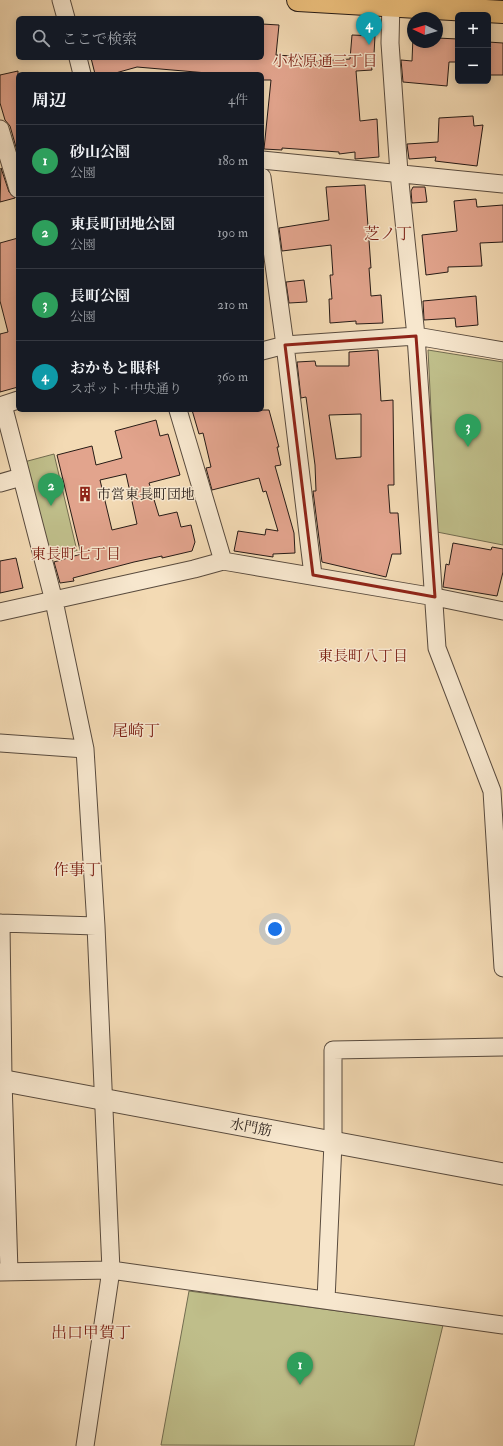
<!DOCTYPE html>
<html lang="ja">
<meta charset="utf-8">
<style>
body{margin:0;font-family:"IM FELL Double Pica","Noto Serif JP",serif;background:#242831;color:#f1f3f6}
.controls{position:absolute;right:12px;top:12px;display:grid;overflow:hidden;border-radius:6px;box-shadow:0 2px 10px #0003}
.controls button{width:36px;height:36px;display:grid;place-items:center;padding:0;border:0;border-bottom:1px solid #363941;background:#171b24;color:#f1f3f6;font:20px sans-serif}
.compass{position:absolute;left:407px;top:12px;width:36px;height:36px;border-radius:50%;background:#171b24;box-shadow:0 2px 10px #0003;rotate:274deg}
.you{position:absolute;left:275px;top:929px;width:14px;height:14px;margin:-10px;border:3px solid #fff;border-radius:50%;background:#1a73e8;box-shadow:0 0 0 6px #1a73e833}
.badge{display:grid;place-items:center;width:26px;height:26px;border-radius:50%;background:#c59692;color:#fff;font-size:13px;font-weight:700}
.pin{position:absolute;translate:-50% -33px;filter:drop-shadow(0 1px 2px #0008)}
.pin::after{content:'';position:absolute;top:21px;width:14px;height:12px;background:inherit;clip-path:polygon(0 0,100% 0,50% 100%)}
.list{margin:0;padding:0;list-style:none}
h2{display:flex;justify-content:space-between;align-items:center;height:52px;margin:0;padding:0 16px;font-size:17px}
h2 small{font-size:13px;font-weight:400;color:#9ea1a6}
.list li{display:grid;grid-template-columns:26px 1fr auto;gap:12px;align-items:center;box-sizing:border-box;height:72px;padding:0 16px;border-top:1px solid #363941}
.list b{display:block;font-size:15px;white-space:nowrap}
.list p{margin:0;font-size:13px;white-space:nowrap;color:#9ea1a6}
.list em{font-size:13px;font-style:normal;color:#9ea1a6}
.icon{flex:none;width:22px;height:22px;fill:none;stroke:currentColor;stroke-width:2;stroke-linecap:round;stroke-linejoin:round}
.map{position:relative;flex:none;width:503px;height:1446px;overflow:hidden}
.search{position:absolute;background:#171b24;box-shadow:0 2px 10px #0003;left:16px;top:16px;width:248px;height:44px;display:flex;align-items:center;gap:10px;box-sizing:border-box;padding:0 14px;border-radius:6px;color:#9ea1a6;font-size:15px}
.panel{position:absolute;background:#171b24;box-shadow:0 2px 10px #0003;left:16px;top:72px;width:248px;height:340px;border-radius:6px}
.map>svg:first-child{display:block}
.green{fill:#bfbe8a;stroke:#726c50}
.building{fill:#e2a48d;stroke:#261b16;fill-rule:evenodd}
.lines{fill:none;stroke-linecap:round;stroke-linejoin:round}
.minor-casing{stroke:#594b3e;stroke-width:19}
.tertiary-casing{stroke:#594b3e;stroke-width:23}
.trunk-casing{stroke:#261b16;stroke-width:24}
.minor{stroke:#f7e7ce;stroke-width:17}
.tertiary{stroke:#f7e7ce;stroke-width:21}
.trunk{stroke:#eabd7a;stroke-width:22}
.marked{fill:none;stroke:#8f2418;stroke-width:3;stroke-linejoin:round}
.labels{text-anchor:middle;stroke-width:3;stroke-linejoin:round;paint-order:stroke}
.poi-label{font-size:14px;fill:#261b16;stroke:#f7e7ce;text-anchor:start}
.street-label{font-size:14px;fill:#261b16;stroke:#f7e7ce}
.neighbourhood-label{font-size:15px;fill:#7a1f14;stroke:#f7e7ce}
.quarter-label{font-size:16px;fill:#7a1f14;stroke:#f7e7ce}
</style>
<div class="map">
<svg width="503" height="1446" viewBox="0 0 503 1446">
<rect width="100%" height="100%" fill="#f3dab4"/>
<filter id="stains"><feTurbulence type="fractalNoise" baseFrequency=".005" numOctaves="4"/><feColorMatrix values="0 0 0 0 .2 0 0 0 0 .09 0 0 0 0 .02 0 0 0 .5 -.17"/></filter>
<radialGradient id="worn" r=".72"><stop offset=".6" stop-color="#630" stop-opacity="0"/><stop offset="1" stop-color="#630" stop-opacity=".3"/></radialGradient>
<path class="green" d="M428,350L503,362V545L437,532Z
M54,454L77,551L47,556L24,462Z
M189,1291L443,1325L414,1446L161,1445Z"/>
<path class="building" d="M262,24L279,25L276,55L309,57L308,62L350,59L352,35L375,36L374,54H370L372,70L356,71L360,121L377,119L379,157L355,159V152L339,154V152L282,148V150L264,149L271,80H262V74H219L137,67L112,74H95L91,58H262Z
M413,36V42H437V38L458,39V62H449L447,86L403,82L401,60L412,61Z
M488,42L503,43V75H488Z
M18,71V154L10,126L5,120L0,103V75Z
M473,116L474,126L483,125L477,166L435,161L436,157L409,159L407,144L438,142L439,118Z
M1,168L9,192L15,198L0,202Z
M365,185L371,268H369L371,296L381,295L383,323L356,324V321L330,323L329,299H332L330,275H333L331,245L282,251L279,228L329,220L326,187Z
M413,187H425L427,202L412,203L411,191Z
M476,199L477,207L503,205V242L480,243L482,266L448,267V272L426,275L422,235L457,231L454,201Z
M18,238V387L0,392V334L8,332L0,301V243Z
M304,280L307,302L289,303L286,282Z
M476,296L478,325L456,327L455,318L424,320L423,301Z
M378,350L381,401L393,400L394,485H388L390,513H398L401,554H392L386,577L322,562L313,491H316L315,465L306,397L301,398L297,362L315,361L316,366H349V352ZM361,414V457L336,459L329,415Z
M192,410H269L279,447H277L281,465L275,466L294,533L295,553L273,554V557L234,551L238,531L265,535L266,529L278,531L266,491L263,492L259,478L212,490L206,468L211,467L203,433L199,434Z
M156,420L160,436L168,434L180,475L149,483L159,516L177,512L181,527L191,525L195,542L192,551L162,558V556L134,562L73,578L74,581L60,583L54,562L81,554L57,455L92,446L96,465L122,458L115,431ZM126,474L137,524L112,530L100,480Z
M453,543L491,550L492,547L503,549V572L497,596L443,587L446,564L449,565Z
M16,558L23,588L0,593V561Z"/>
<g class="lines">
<g class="minor-casing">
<path id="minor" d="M61,0L66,18
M391,0L390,43L399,173L416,336L437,648L492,791L503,968
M78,58L82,74
M0,129L18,189
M262,160L503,184
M262,177L285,345L313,575
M262,351L285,345L416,336L503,351
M3,405L54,601L85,749L96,926L111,1270L85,1446
M0,406L18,400
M178,410L223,561
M0,483L21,477
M0,612L194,569L223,561L435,597L503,611
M0,743L85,749
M0,923L96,926
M1,923L3,1080L9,1271
M0,1272L111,1270L503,1325
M326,1300L333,1143V1050L503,1047"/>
</g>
<g class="tertiary-casing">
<path id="tertiary" d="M0,1080L503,1174"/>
</g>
<g class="trunk-casing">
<path id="trunk" d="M298,0L503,12"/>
</g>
<use href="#minor" class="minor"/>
<use href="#tertiary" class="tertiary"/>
<use href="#trunk" class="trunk"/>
</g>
<path class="marked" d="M416,336L435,597L313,575L285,345Z"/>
<defs>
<g id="building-bare" transform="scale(1.2)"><path d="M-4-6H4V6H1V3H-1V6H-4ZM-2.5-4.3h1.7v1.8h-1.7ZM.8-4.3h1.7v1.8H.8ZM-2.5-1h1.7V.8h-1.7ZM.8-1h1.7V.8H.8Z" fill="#8f2418" stroke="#f7e7ce" stroke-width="2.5" paint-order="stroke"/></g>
</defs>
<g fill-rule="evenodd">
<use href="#building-bare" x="85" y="494"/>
</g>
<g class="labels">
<g class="poi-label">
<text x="97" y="499">市営東長町団地</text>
</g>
<g class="street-label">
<text transform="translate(251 1127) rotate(11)" y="5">水門筋</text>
</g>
<g class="neighbourhood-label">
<text x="325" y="66">小松原通三丁目</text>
<text x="76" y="559">東長町七丁目</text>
<text x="363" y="661">東長町八丁目</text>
</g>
<g class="quarter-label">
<text x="388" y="239">芝ノ丁</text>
<text x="136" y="736">尾崎丁</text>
<text x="77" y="875">作事丁</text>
<text x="91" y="1338">出口甲賀丁</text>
</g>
</g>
<rect width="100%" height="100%" filter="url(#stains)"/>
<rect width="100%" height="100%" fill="url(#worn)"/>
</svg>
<div class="controls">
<button>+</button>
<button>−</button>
</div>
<svg class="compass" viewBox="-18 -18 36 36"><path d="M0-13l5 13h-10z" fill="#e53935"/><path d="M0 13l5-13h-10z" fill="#9ea1a6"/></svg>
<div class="you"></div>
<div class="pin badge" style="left:300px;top:1385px;background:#2e9e5b">1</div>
<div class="pin badge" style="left:51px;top:506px;background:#2e9e5b">2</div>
<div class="pin badge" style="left:468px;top:447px;background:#2e9e5b">3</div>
<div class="pin badge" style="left:369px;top:45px;background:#0f9aa8">4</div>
<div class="search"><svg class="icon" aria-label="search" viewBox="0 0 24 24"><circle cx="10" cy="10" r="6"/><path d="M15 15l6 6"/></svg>ここで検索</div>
<section class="panel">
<h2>周辺<small>4件</small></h2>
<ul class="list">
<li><span class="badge" style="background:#2e9e5b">1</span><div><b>砂山公園</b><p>公園</p></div><em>180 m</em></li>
<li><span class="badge" style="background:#2e9e5b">2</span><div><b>東長町団地公園</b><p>公園</p></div><em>190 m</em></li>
<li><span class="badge" style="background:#2e9e5b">3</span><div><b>長町公園</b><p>公園</p></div><em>210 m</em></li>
<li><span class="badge" style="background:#0f9aa8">4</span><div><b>おかもと眼科</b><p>スポット · 中央通り</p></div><em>360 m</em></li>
</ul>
</section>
</div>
